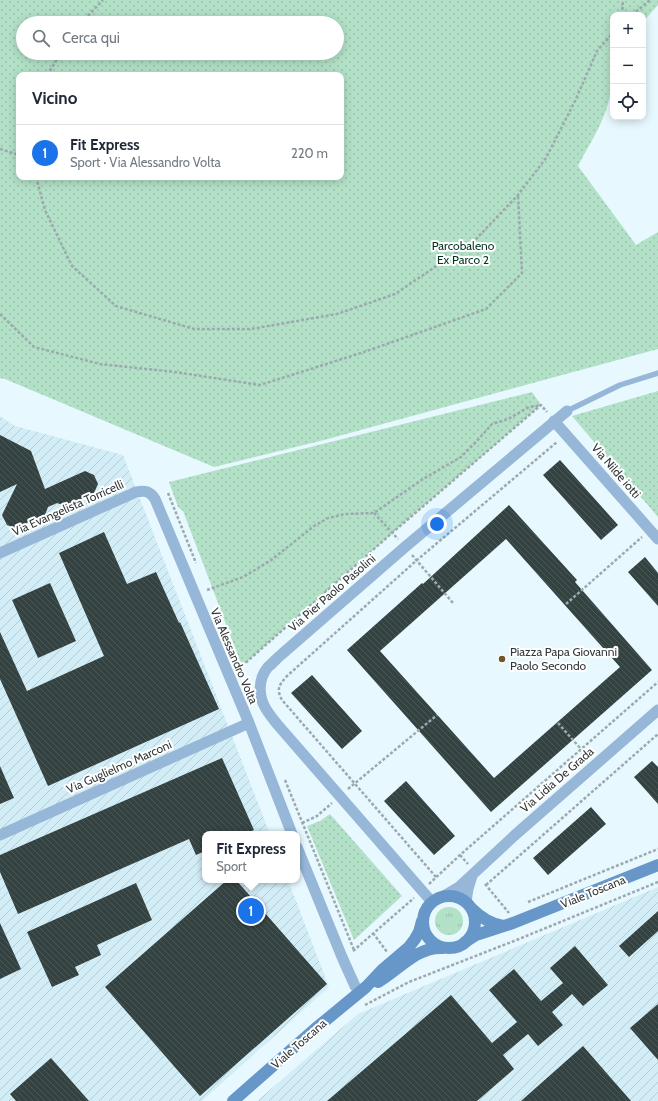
<!DOCTYPE html>
<html lang="it">
<meta charset="utf-8">
<style>
body{margin:0;font-family:Cabin,sans-serif;background:#f6f6f7;color:#1f2937}
.controls{position:absolute;right:12px;top:12px;display:grid;overflow:hidden;border-radius:8px;box-shadow:0 2px 10px #0003}
.controls button{width:36px;height:36px;display:grid;place-items:center;padding:0;border:0;border-bottom:1px solid #e0e1e3;background:#fff;color:#1f2937;font:20px sans-serif}
.you{position:absolute;left:437px;top:524px;width:14px;height:14px;margin:-10px;border:3px solid #fff;border-radius:50%;background:#1a73e8;box-shadow:0 0 0 6px #1a73e833}
.badge{display:grid;place-items:center;width:26px;height:26px;border-radius:50%;background:#1a73e8;color:#fff;font-size:13px;font-weight:700}
.pin{position:absolute;translate:-50% -50%;border:2px solid #fff;box-shadow:0 1px 4px #0006}
.popup{position:absolute;left:202px;top:831px;width:98px;height:52px;box-sizing:border-box;display:grid;place-content:center;border-radius:8px;background:#fff;filter:drop-shadow(0 1px 3px #0005);font-size:13px;white-space:nowrap;color:#747a83}
.popup b{font-size:15px;color:#1f2937}
.popup::after{content:'';position:absolute;left:50%;top:100%;margin-left:-8px;border:8px solid transparent;border-top-color:#fff}
.list{margin:0;padding:0;list-style:none}
h2{display:flex;justify-content:space-between;align-items:center;height:52px;margin:0;padding:0 16px;font-size:17px}
h2 small{font-size:13px;font-weight:400;color:#747a83}
.list li{display:grid;grid-template-columns:26px 1fr auto;gap:12px;align-items:center;box-sizing:border-box;height:56px;padding:0 16px;border-top:1px solid #e0e1e3}
.list b{display:block;font-size:15px;white-space:nowrap}
.list p{margin:0;font-size:13px;white-space:nowrap;color:#747a83}
.list em{font-size:13px;font-style:normal;color:#747a83}
.icon{flex:none;width:22px;height:22px;fill:none;stroke:currentColor;stroke-width:2;stroke-linecap:round;stroke-linejoin:round}
.map{position:relative;flex:none;width:658px;height:1101px;overflow:hidden}
.search{position:absolute;background:#fff;box-shadow:0 2px 10px #0003;left:16px;top:16px;width:328px;height:44px;display:flex;align-items:center;gap:10px;box-sizing:border-box;padding:0 14px;border-radius:22px;color:#747a83;font-size:15px}
.panel{position:absolute;background:#fff;box-shadow:0 2px 10px #0003;left:16px;top:72px;width:328px;height:108px;border-radius:8px}
.map>svg:first-child{display:block}
.industrial{fill:url(#industrial-furrows)}
.grass{fill:url(#grass-tufts)}
.park{fill:url(#park-dots);fill-rule:evenodd}
.building{fill:url(#building-back-hatch);fill-rule:evenodd}
.lines{fill:none;stroke-linecap:round;stroke-linejoin:round}
.path{stroke:#9ca9ae;stroke-width:2.5;stroke-dasharray:3 2;stroke-linecap:butt}
.lane{stroke:#97b7d9;stroke-width:5.5}
.street{stroke:#97b7d9;stroke-width:11}
.secondary{stroke:#6797c9;stroke-width:12}
.poi-dot{fill:#74542a;stroke:#fff;stroke-width:1.5}
.labels{text-anchor:middle;stroke-width:4;stroke-linejoin:round;paint-order:stroke}
.park-label{font-size:12px;fill:#043521;stroke:#fff}
.street-label{font-size:12px;fill:#32393b;stroke:#fff}
.poi-label{font-size:12px;fill:#32393b;stroke:#fff;text-anchor:start}
</style>
<div class="map">
<svg width="658" height="1101" viewBox="0 0 658 1101">
<defs>
<pattern id="industrial-furrows" width="10" height="10" patternUnits="userSpaceOnUse"><rect width="10" height="10" fill="#d3edf6"/><path d="M-1 1l2-2M0 10L10 0M9 11l2-2" fill="none" stroke="#b6ccd4"/></pattern>
<pattern id="grass-tufts" width="24" height="20" patternUnits="userSpaceOnUse"><rect width="24" height="20" fill="#b2e1c7"/><path d="M3 7l-1-3M5 7V3M7 7l1-3M15 17l-1-3M17 17v-4M19 17l1-3" fill="none" stroke="#9ac2ac"/></pattern>
<pattern id="park-dots" width="8" height="8" patternUnits="userSpaceOnUse"><rect width="8" height="8" fill="#b2e1c7"/><path d="M2 2h.1M6 6h.1" fill="none" stroke="#9ac2ac" stroke-width="1.8" stroke-linecap="round"/></pattern>
<pattern id="building-back-hatch" width="6" height="6" patternUnits="userSpaceOnUse"><rect width="6" height="6" fill="#344342"/><path d="M-1 5l2 2M0 0l6 6M5-1l2 2" fill="none" stroke="#495656"/></pattern>
</defs>
<rect width="100%" height="100%" fill="#e7f8fe"/>
<path class="industrial" d="M0,416L15,426L123,455L270,834H205V880H288L329,987L202,1101H0Z
M658,887V1101H257L358,1014Z"/>
<path class="grass" d="M435 921a14 14 0 1 1 28 0a14 14 0 1 1-28 0Z"/>
<path class="park" d="M0,0H658V5L643,22V15H613V55L610,59C611,68 612,78 611,87C609,115 591,141 578,166L636,245L658,232V349L324,440L214,467L5,379L0,378ZM23,23H337V53H23ZM19,75H341V177H19Z
M658,391V517L572,416Z
M532,392L541,405L392,533L242,666L183,511L178,507L169,482Z
M330,814L402,896L354,940L307,826L320,821Z"/>
<path class="building" d="M0,435L31,451L45,489L85,471L94,475L98,484L94,493L65,506L57,503L48,507L45,515L15,528L7,525L2,515L17,484L0,492Z
M560,460L618,525L601,540L543,475Z
M509,505L577,580L575,582L652,670L491,812L347,650L422,583L423,584ZM506,539L620,667L494,778L380,651Z
M104,532L127,584L156,572L179,623L180,622L219,709L48,786L0,679V632L27,691L104,656L59,553Z
M645,557L658,573V606L628,572Z
M50,583L76,641L38,658L12,600Z
M312,675L362,731L342,749L291,693Z
M222,758L254,830L244,834H205V851L196,855L189,839L18,914L0,872V855Z
M652,761L658,767V804L634,777Z
M0,766L14,798L0,804Z
M406,781L455,836L434,855L384,801Z
M591,807L606,824L548,875L533,858Z
M227,880H236L327,984L200,1096L105,987Z
M136,883L152,920L97,945L101,955L75,967L79,975L52,987L27,932Z
M658,911V931L629,957L619,946Z
M0,923L21,969L0,979Z
M575,946L608,985L583,1006L572,994L552,1012L563,1025L538,1046L528,1034L503,1055L514,1069L477,1101H327L451,995L492,1043L517,1022L489,990L514,969L541,1001L563,983L550,968Z
M658,1004V1060L630,1028Z
M583,1046L631,1101H521Z
M51,1058L89,1101H16L10,1094Z"/>
<g class="lines">
<path class="path" d="M622,15L623,0
M632,15L650,0
M81,23L103,0
M47,75L61,53
M0,149L19,155
M36,177L45,210L72,266L116,306L194,329H251L337,314L395,294L475,240L518,195L546,158L575,101L597,51L613,33
M0,314L34,347L100,364L175,372L260,385L361,353L486,309L522,273L518,195
M168,493L196,563
M374,513L398,539
M412,555L453,603
M207,590L243,577L270,561L314,526L328,518L345,514L374,513L423,479L461,457L476,442L492,424L508,419L529,407L541,405
M566,604L642,537
M242,666L392,533L541,405L547,412
M558,723L581,749L586,758
M285,780L354,950
M348,789L437,715
M302,823L317,816L332,803
M460,855L468,864
M436,877L282,700C276,689 279,685 287,676L417,560L557,442
M429,884L460,855L658,682
M485,884L509,913
M486,885L658,734
M528,902L658,849
M373,933L387,952
M353,951L414,898
M365,1005L409,982L519,939L658,882"/>
<path class="lane" d="M567,411L620,385L658,373"/>
<path class="street" d="M554,421L658,539
M0,553L136,492C145,490 150,491 155,499L249,723L292,834
M0,835L249,723
M297,847L342,957L355,986L360,992
M444,896L459,887L515,835L658,710
M432,902L277,724C273,719 269,714 266,709C258,696 258,679 268,667C273,663 277,658 282,654L405,547L567,411
M466,902L468,889L472,876"/>
<path class="secondary" d="M423 922a26 26 0 1 1 52 0a26 26 0 1 1-52 0Z
M471,908C480,917 491,924 503,926
M465,942L476,935L513,923L658,865
M378,982C399,970 417,946 443,948
M233,1101L315,1029L366,987L382,970L409,947L415,939L419,932L422,921"/>
</g>
<circle class="poi-dot" cx="502" cy="659" r="4"/>
<g class="labels">
<g class="park-label">
<text x="463" y="250">Parcobaleno<tspan x="463" dy="14">Ex Parco 2</tspan></text>
</g>
<g class="street-label">
<text transform="translate(616 471) rotate(49)" y="4">Via Nilde iotti</text>
<text transform="translate(68 508) rotate(-24)" y="4">Via Evangelista Torricelli</text>
<text transform="translate(332 593) rotate(-41)" y="4">Via Pier Paolo Pasolini</text>
<text transform="translate(234 656) rotate(67)" y="4">Via Alessandro Volta</text>
<text transform="translate(119 767) rotate(-24)" y="4">Via Guglielmo Marconi</text>
<text transform="translate(557 780) rotate(-41)" y="4">Via Lidia De Grada</text>
<text transform="translate(593 892) rotate(-22)" y="4">Viale Toscana</text>
<text transform="translate(299 1044) rotate(-41)" y="4">Viale Toscana</text>
</g>
<g class="poi-label">
<text x="510" y="656">Piazza Papa Giovanni<tspan x="510" dy="14">Paolo Secondo</tspan></text>
</g>
</g>
</svg>
<div class="controls">
<button>+</button>
<button>−</button>
<button><svg class="icon" aria-label="locate" viewBox="0 0 24 24"><circle cx="12" cy="12" r="6"/><path d="M12 2v4M12 18v4M2 12h4M18 12h4"/></svg></button>
</div>
<div class="you"></div>
<div class="pin badge" style="left:251px;top:911px">1</div>
<div class="popup"><b>Fit Express</b>Sport</div>
<div class="search"><svg class="icon" aria-label="search" viewBox="0 0 24 24"><circle cx="10" cy="10" r="6"/><path d="M15 15l6 6"/></svg>Cerca qui</div>
<section class="panel">
<h2>Vicino<small></small></h2>
<ul class="list">
<li><span class="badge">1</span><div><b>Fit Express</b><p>Sport · Via Alessandro Volta</p></div><em>220 m</em></li>
</ul>
</section>
</div>
